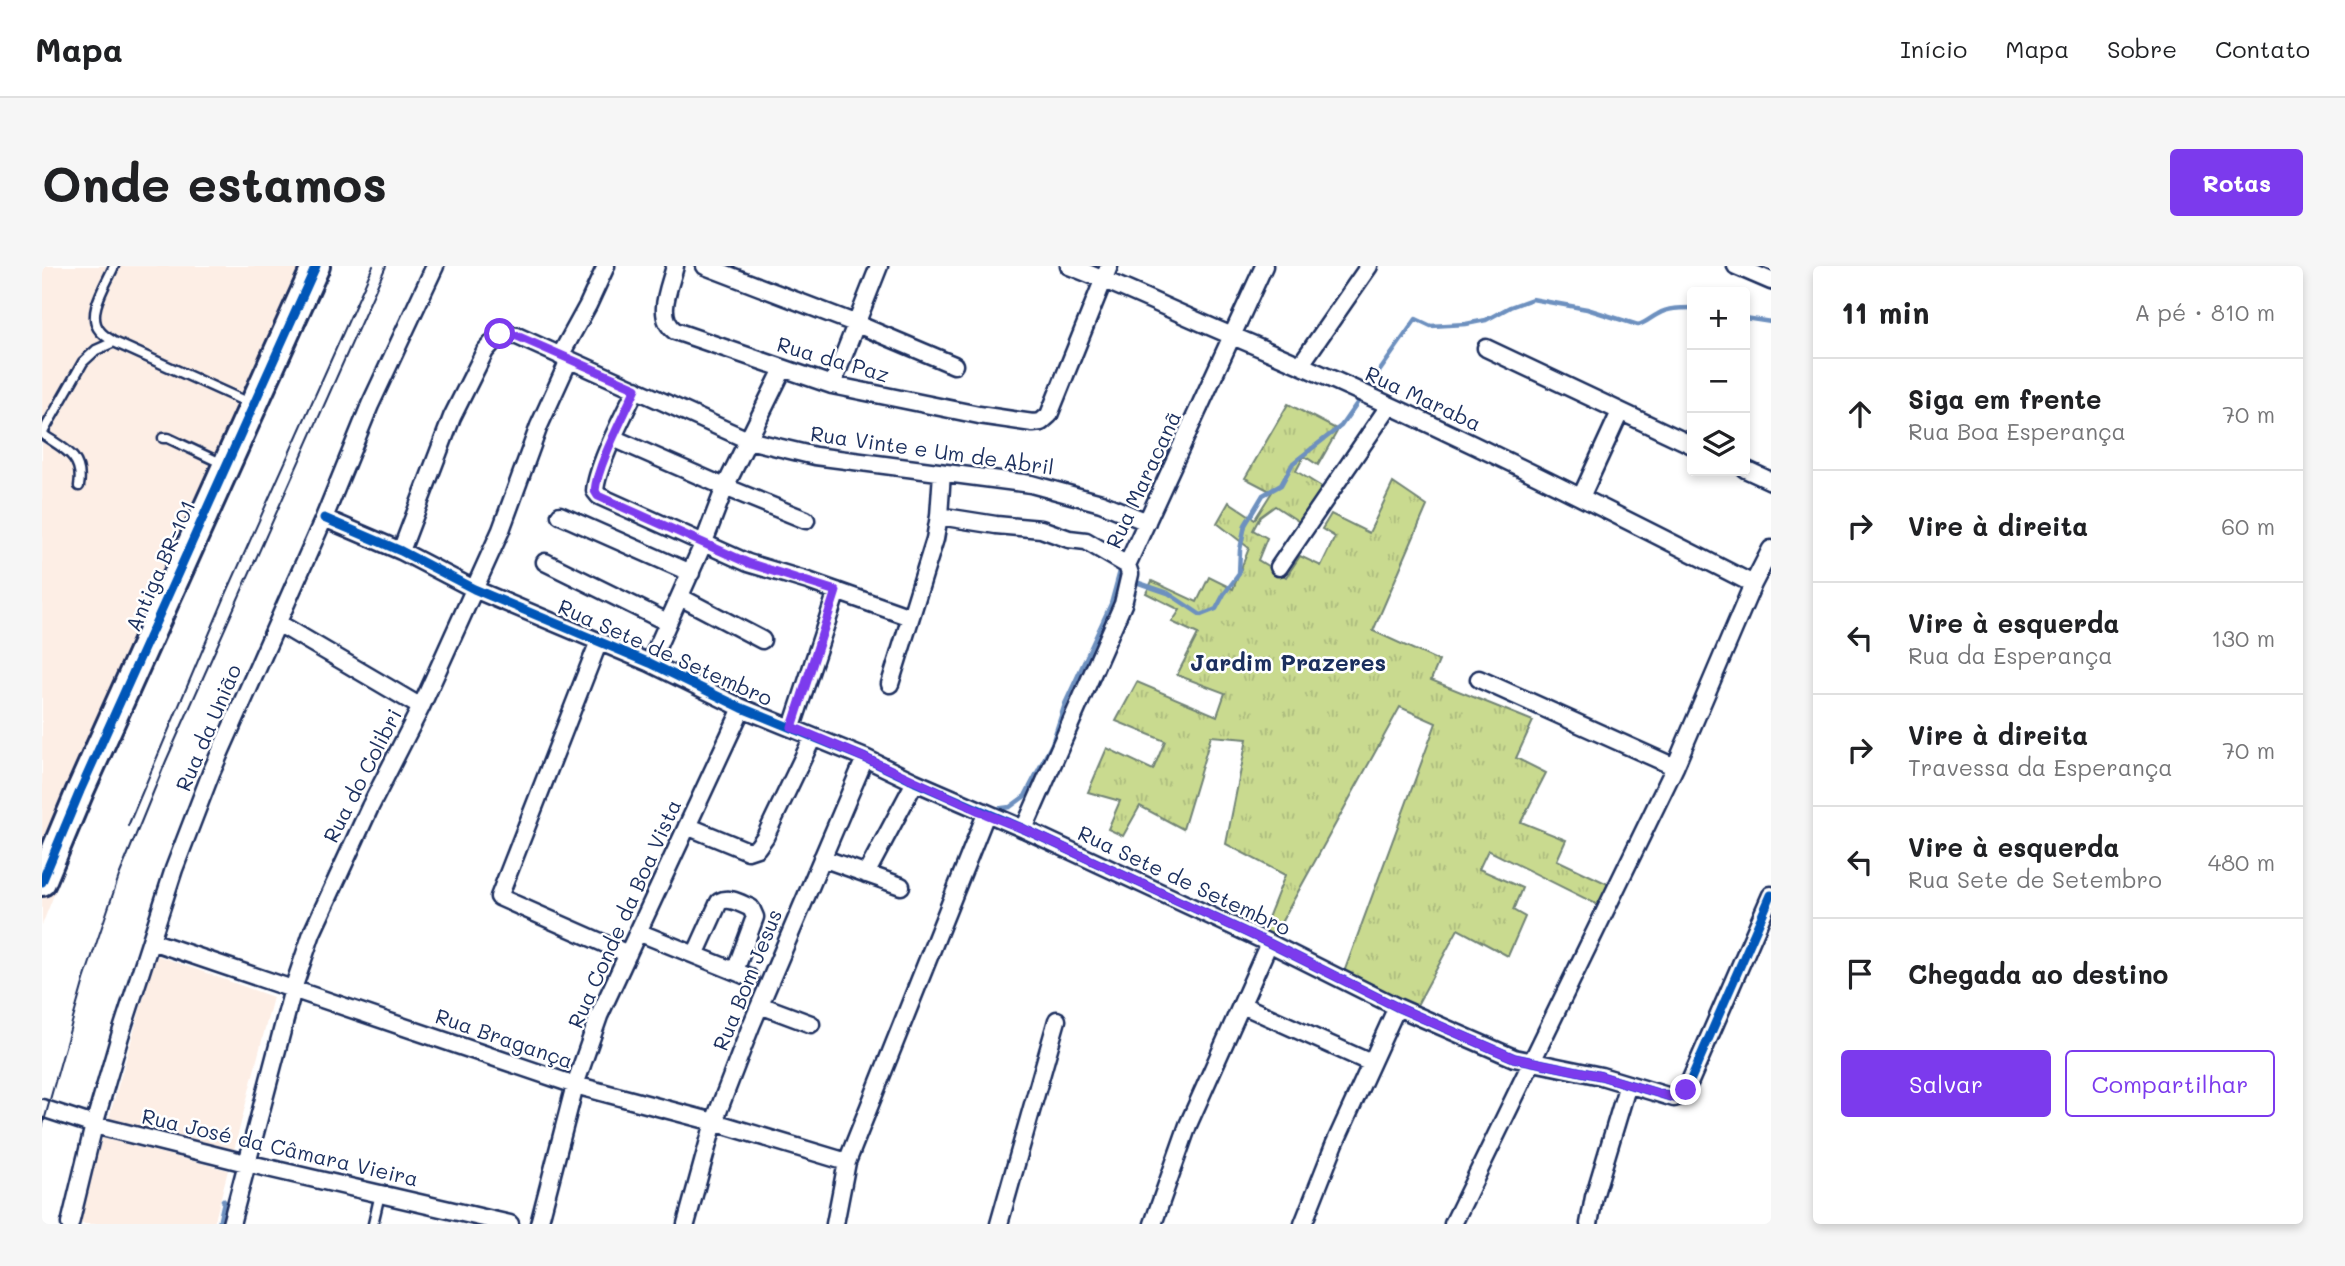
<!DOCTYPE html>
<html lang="pt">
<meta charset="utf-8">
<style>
body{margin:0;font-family:Mali,sans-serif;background:#f6f6f6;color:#202124}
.controls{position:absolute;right:21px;top:21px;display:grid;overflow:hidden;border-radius:7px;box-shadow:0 4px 10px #0003}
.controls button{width:63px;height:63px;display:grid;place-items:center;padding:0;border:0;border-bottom:2px solid #e0e0e0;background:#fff;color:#202124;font:35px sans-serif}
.stop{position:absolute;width:21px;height:21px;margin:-16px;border:5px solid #7c3aed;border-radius:50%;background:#fff}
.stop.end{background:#7c3aed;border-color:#fff;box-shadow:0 2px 7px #0008}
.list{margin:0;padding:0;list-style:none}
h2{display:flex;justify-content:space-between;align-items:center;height:91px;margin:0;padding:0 28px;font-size:30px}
h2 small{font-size:23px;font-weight:400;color:#757577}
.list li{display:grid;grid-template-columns:46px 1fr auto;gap:21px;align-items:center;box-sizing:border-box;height:112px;padding:0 28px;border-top:2px solid #e0e0e0}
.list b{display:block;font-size:26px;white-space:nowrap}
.list p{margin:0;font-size:23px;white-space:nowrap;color:#757577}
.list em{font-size:23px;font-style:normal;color:#757577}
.actions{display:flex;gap:14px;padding:21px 28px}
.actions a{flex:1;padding:16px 0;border:2px solid #7c3aed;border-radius:7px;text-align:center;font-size:24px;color:#7c3aed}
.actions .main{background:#7c3aed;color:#fff}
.icon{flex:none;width:38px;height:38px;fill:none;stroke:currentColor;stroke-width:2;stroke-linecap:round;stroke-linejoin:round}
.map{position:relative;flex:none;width:1729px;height:958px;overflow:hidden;border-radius:7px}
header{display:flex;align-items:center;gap:42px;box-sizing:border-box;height:98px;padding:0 35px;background:#fff;border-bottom:2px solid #e0e0e0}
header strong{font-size:33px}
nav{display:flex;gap:38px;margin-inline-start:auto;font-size:24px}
.intro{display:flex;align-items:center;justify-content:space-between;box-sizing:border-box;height:168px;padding:0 42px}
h1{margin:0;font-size:49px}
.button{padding:18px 32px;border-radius:7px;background:#7c3aed;color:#fff;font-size:24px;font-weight:700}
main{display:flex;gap:42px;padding:0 42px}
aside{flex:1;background:#fff;border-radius:7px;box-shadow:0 4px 10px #0003}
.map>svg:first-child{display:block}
.built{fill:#fdeee5}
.grass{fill:url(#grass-tufts);stroke:#728476;stroke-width:2}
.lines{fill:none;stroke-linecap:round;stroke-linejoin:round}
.stream{stroke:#6d90bf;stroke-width:4.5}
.lane-casing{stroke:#1b2f5e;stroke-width:13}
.street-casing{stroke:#1b2f5e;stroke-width:21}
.primary-casing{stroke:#1b2f5e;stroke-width:32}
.lane{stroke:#fff;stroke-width:8}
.street{stroke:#fff;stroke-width:16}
.primary{stroke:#fff;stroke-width:26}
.tram{stroke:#1b2f5e;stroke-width:2}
.cycleway-casing{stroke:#fff;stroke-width:13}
.cycleway{stroke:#0057b8;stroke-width:9}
.route{stroke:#7c3aed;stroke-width:9}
.labels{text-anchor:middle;stroke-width:5;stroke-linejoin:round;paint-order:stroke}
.street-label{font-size:21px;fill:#1b2f5e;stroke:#fff}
.neighbourhood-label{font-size:23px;font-weight:bold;fill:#1b2f5e;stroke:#fff}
</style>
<header>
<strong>Mapa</strong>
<nav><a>Início</a><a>Mapa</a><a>Sobre</a><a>Contato</a></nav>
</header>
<div class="intro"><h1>Onde estamos</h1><a class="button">Rotas</a></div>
<main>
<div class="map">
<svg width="1729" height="958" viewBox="0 0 1729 958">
<defs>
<pattern id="grass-tufts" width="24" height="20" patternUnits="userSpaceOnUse" patternTransform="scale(1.75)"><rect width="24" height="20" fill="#c9da8f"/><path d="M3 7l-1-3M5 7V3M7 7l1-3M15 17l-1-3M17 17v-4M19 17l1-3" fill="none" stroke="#acbb7e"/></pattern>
</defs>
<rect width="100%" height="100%" fill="#fff"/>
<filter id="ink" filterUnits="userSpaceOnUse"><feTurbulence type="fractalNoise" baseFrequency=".0143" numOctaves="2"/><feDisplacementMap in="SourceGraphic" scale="14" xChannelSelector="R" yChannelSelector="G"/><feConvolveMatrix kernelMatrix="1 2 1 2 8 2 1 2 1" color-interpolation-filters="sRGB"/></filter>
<g filter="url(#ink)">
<path class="built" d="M0,0H271L183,199L0,659Z
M114,689L231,731L191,888L66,855Z
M60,872L186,904L172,958H36Z"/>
<path class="grass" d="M1246,138L1296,164L1276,199L1262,190L1254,205L1283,223L1259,257L1233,240L1218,251L1211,264L1225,272L1216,294L1244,311L1258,290L1279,300L1293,271L1280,263L1289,248L1327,267L1351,217L1385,240L1331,365L1397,395L1389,414L1491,455L1474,492L1504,507L1479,556L1524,574L1515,594L1568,619L1558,640L1446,584L1437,603L1480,622L1471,644L1483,651L1466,690L1416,663L1374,741L1301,709L1394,457L1358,441L1230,673L1220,667L1243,609L1184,578L1205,473L1169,470L1141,563L1098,540L1081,570L1066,563L1078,535L1046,526L1065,482L1111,504L1123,475L1074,455L1095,416L1175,450L1183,427L1135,409L1156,368L1130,356L1138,344L1104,327L1110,315L1155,336L1167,311L1191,323L1207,282L1175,257L1187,236L1213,253L1230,226L1203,212Z"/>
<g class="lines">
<path class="stream" d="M1703,52L1729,56
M1325,123L1374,53L1389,60L1424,58L1444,54L1468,41L1490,33L1545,43L1596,59C1604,57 1608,52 1616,48C1626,42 1638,42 1650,42
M1091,315L1126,327L1159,349L1174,343L1182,328L1197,308L1198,284L1203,259L1221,229L1239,219L1251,197L1299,160L1320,130
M953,543L968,541L983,530L1010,478L1023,438L1069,338L1078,305
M177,958L182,935L181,934"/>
<g class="lane-casing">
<path id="lane" d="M72,76C68,73 62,70 58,65C43,48 65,17 72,0
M0,168L41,96L54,84L72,76L209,138
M0,168C22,183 42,190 37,220
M121,172H126L179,197
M331,958L338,928"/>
</g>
<g class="street-casing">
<path id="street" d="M633,0C628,21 613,50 633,65L790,119L937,149L991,157L999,156L1007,149L1067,0
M663,0L815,58L912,99
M1027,0C1083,21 1137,48 1193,71C1369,145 1540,231 1711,318
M1694,0L1729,15
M1444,82L1650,179
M518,90L546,39L564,0
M1259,98L1327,0
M790,119L837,0
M594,123C583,147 555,199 553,225L557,230L706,297L766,315L868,351
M571,172L683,221L764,254
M1703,203L1729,215
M1539,231L1578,146
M518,249L649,307
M897,250L954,259L999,263L1027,273L1044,275L1085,299
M282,252L359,285L432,323L608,397L700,442L823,492L873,516L982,563L1227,677L1355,741L1472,792L1559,810L1632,832L1642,829L1729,629
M359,285L410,151L443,85L458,68L475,70L706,174L773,190L989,218L1059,237L1105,256
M503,296L625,356
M1237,301L1347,140
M638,331L720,374
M236,357L379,441
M557,375L457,631L586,688
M608,397L662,276L683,221L741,103
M1437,413L1633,501
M848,418L893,273L897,250L900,207
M750,461L795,325
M645,560L706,585L715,582L723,571L771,471
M982,563L1081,338L1088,308L1085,299L1222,0
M780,592L859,620
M824,608L873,516
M596,666L707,711
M109,675L533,819L672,856L805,896
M653,689L677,636C688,630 699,638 709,642L713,651L693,705
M718,739L769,758
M1200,739L1329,797
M0,842L52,859L204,897L468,958
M28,958L52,859L78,770L132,603L169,507L282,252L328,139L393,0
M189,958L251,723L270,667L328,541L379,441L459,264L497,160L527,94
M497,958L533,819L557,750L700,442
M644,958L672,856L709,760L823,492
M793,958L805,896L944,548
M957,958L1015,754
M1111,958L1146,859L1227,677
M1261,958L1293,877L1355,741
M1411,958L1633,501L1711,318L1729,283
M1547,958L1552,931L1586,818"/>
</g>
<g class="primary-casing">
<path id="primary" d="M0,616L38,525L274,0"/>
</g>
<use href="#lane" class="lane"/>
<use href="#street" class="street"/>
<use href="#primary" class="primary"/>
<path class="tram" d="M86,560L185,326L331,0
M0,862L42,714L77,610L124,495L344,0"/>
<g class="cycleway-casing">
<path id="cycleway" d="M282,252L359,285L432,323L608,397L700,442L823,492L873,516L982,563L1227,677L1355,741L1472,792L1559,810L1632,832L1642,829L1729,629
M0,616L38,525L274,0"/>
</g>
<use href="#cycleway" class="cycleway"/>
</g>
</g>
<g class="lines" filter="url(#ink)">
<path class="route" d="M458,68L475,70L594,122C583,148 555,199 553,225L556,230L706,297L794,325L750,461L823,492L944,548L982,563L1227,677L1355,741L1472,792L1559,810L1632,832L1637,831L1644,824"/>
</g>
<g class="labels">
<g class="street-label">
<text transform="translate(791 94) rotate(16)" y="7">Rua da Paz</text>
<text transform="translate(1381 133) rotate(25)" y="7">Rua Maraba</text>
<text transform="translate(890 185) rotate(8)" y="7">Rua Vinte e Um de Abril</text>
<text transform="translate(1102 214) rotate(-65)" y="7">Rua Maracanã</text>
<text transform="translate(119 300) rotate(-66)" y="7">Antiga BR-101</text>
<text transform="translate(623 387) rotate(24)" y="7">Rua Sete de Setembro</text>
<text transform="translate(167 462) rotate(-67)" y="7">Rua da União</text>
<text transform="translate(321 510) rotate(-63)" y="7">Rua do Colibri</text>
<text transform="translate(1142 615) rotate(25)" y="7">Rua Sete de Setembro</text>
<text transform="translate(583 648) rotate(-66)" y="7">Rua Conde da Boa Vista</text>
<text transform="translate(706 714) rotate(-68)" y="7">Rua Bom Jesus</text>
<text transform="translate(462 773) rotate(19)" y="7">Rua Bragança</text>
<text transform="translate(238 882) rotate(13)" y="7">Rua José da Câmara Vieira</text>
</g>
<g class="neighbourhood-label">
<text x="1246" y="405">Jardim Prazeres</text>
</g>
</g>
</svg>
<div class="controls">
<button>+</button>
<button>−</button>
<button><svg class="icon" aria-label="layers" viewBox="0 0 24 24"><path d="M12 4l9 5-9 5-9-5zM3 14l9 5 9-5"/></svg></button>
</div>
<div class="stop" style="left:458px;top:68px"></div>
<div class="stop end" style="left:1644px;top:824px"></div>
</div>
<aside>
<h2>11 min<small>A pé · 810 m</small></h2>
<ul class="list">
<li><svg class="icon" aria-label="ahead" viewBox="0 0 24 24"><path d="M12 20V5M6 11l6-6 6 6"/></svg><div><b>Siga em frente</b><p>Rua Boa Esperança</p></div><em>70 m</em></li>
<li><svg class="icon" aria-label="right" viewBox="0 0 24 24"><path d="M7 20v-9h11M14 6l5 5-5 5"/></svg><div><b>Vire à direita</b></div><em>60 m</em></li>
<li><svg class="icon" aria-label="left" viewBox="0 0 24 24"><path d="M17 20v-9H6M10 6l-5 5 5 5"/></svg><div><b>Vire à esquerda</b><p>Rua da Esperança</p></div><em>130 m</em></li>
<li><svg class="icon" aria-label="right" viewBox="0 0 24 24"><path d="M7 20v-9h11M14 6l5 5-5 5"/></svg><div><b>Vire à direita</b><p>Travessa da Esperança</p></div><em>70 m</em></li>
<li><svg class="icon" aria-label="left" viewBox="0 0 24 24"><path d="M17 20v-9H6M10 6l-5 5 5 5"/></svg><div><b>Vire à esquerda</b><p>Rua Sete de Setembro</p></div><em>480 m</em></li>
<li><svg class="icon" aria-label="arrive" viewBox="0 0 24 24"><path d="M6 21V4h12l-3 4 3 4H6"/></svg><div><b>Chegada ao destino</b></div></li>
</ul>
<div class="actions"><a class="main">Salvar</a><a>Compartilhar</a></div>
</aside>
</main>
